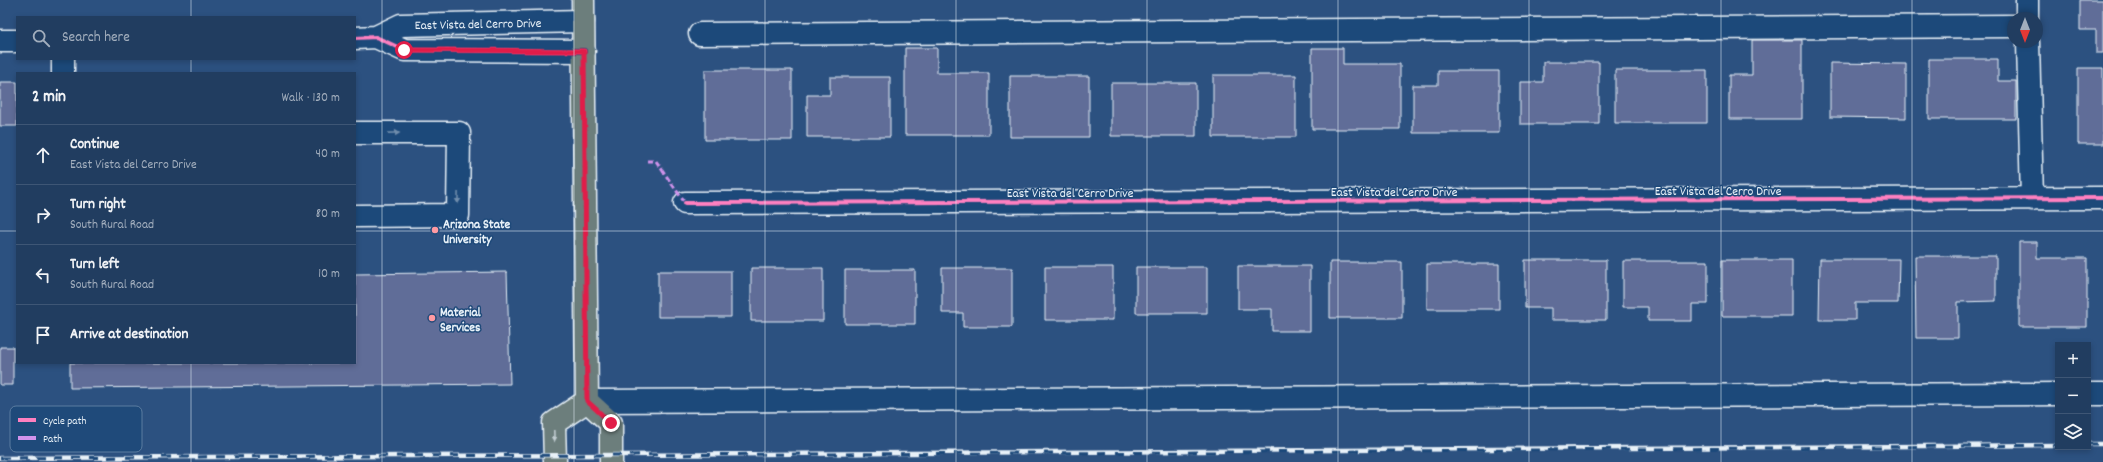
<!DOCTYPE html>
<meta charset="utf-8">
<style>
body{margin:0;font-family:Dekko,sans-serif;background:#2d4869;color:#f1f3f6}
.controls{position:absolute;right:12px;bottom:12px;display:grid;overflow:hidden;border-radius:0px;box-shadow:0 2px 6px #0003}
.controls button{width:36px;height:36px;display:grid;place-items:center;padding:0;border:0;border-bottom:1px solid #3e5675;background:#213d60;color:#f1f3f6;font:20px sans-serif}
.compass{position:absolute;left:2007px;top:12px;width:36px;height:36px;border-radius:50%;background:#213d60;box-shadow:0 2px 6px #0003;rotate:180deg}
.stop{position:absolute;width:12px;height:12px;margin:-9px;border:3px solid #e11d48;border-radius:50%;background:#fff}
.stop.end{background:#e11d48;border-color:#fff;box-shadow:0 1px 4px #0008}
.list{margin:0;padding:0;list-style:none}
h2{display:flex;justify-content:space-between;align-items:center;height:52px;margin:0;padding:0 16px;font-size:17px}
h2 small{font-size:13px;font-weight:400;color:#a2aebd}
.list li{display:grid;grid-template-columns:26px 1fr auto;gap:12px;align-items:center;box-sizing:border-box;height:60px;padding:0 16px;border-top:1px solid #3e5675}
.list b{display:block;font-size:15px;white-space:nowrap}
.list p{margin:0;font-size:13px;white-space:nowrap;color:#a2aebd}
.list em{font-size:13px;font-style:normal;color:#a2aebd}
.icon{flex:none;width:22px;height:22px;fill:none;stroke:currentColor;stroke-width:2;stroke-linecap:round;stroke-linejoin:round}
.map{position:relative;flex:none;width:2103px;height:462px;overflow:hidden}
.search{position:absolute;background:#213d60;box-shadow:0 2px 6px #0003;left:16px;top:16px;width:340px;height:44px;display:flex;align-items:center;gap:10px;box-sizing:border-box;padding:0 14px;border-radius:0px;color:#a2aebd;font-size:15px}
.panel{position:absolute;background:#213d60;box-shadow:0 2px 6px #0003;left:16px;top:72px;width:340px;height:292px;border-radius:0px}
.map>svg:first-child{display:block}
.building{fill:#606d98;stroke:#e8f1f8}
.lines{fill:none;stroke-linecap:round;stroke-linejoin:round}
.minor-casing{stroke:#e8f1f8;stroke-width:25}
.major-casing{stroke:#e8f1f8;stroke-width:25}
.minor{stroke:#1f4a7a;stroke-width:22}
.major{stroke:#6c7e7c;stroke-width:22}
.rail-casing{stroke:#e8f1f8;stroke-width:4.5}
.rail{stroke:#1f4a7a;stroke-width:3;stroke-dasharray:9;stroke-linecap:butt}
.quiet{stroke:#d193ec;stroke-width:3;stroke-dasharray:6 3;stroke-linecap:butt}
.cycleway-casing{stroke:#1f4a7a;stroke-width:6}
.cycleway{stroke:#ff80c0;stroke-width:4}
.oneway{fill:#6f8dac}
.oneway2{fill:#c3ced3}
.route{stroke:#e11d48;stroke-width:5}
.grid{fill:none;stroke:#e8f1f8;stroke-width:1;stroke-opacity:0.55}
.poi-dot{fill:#ff9aa2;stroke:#1f4a7a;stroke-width:1.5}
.labels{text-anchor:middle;stroke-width:3;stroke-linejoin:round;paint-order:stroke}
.street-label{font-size:13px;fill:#e8f1f8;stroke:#1f4a7a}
.poi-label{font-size:13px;font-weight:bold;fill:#e8f1f8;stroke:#1f4a7a;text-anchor:start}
.key{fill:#1f4a7a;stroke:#5b7ca0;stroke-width:1}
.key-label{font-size:11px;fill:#e8f1f8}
</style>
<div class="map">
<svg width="2103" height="462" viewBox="0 0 2103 462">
<rect width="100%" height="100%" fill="#2c5180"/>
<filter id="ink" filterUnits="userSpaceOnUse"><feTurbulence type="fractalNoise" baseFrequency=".025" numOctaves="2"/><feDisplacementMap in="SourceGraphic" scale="8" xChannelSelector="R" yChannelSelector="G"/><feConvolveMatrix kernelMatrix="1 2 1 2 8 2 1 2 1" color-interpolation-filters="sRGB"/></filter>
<g filter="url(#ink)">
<path class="building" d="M2080,0H2103V53H2096V30H2080Z
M1752,40H1802V119H1729V75H1752Z
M905,48H937V73H989V135H905Z
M1312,48H1343V64H1400V129H1312Z
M1929,59H1998V81H2016V119H1929Z
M1543,62H1599V124H1520V82H1543Z
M1830,63L1906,64V118L1830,117Z
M2078,68H2103V144H2078Z
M705,70H792V140H705Z
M1615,70H1707V123H1615Z
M1438,71H1499V133H1413V85H1438Z
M1213,75H1296V137H1213Z
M1010,76H1089V137H1010Z
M830,77H890V137H807V95H830Z
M0,82H17V126H0Z
M1111,83H1196V136H1111Z
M2019,242H2037V258H2087V327H2019Z
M1915,256H1996V301L1958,302V338H1916Z
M1820,259H1899L1898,303H1855V320H1819Z
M1525,260H1606V320H1551V308H1525Z
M1722,260H1792V316H1722Z
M1623,261H1708V304H1692V321H1648V307H1623Z
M1330,262H1402V318H1330Z
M1427,264H1499V309H1427Z
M1238,266H1310V331H1272V309H1238Z
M1045,267H1113V320H1045Z
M1136,267H1207V313H1136Z
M751,268H823V321H751Z
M942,268H1012V327H963V313H942Z
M845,270H915V324H845Z
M658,271H731V317H658Z
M507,272L510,384L70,388V363H355V274Z
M0,347H13V385H0Z"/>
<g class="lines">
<g class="minor-casing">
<path id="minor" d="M2027,0V18
M700,34L2013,26
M376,37L401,25L583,21
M355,38L376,37L404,50L584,51
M0,41H17
M2028,42L2032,199
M63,59V73
M355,133H459L458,215L355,216
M685,203L2103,198
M2088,394H2103
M587,401L2058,394"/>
</g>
<g class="major-casing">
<path id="major" d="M583,0L587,401L611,423V462
M555,462L554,423L587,401"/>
</g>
<use href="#minor" class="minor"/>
<use href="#major" class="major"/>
<g class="rail-casing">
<path id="rail" d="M2088,444H2103
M0,458C686,454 1372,453 2058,445"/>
</g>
<use href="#rail" class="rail"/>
<path class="quiet" d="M647,161H656L685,203"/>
<g class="cycleway-casing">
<path id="cycleway" d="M355,38L376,37L404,50L584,51
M685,203L2103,198"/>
</g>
<use href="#cycleway" class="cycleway"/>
</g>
<defs><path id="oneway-solid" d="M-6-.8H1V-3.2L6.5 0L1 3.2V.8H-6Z"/></defs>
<g class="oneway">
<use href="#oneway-solid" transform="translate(394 133) rotate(-1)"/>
<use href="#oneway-solid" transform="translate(458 198) rotate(91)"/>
</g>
<use class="oneway2" href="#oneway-solid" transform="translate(554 436) rotate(88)"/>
</g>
<g class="lines" filter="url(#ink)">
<path class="route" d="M404,50L584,51L587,401L611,423"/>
</g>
<path class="grid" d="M191,0V17M382,0V462M574,0V462M765,0V462M956,0V462M1147,0V462M1338,0V462M1529,0V462M1721,0V462M1912,0V462M191,59V73M0,231H17M355,231H2103M191,363V462"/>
<g class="poi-dot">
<circle cx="435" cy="230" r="4"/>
<circle cx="432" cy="318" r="4"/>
</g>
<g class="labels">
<g class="street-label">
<text transform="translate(478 23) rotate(-1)" y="5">East Vista del Cerro Drive</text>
<text x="1718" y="195">East Vista del Cerro Drive</text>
<text x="1394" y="196">East Vista del Cerro Drive</text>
<text x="1070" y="197">East Vista del Cerro Drive</text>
</g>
<g class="poi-label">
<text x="443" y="228">Arizona State<tspan x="443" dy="15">University</tspan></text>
<text x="440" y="316">Material<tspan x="440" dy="15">Services</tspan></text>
</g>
</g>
<rect x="10" y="406" width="132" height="46" rx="6" class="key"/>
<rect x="18" y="418" width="18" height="4" fill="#ff80c0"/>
<rect x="18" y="436" width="18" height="4" fill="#d193ec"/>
<g class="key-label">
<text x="43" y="424">Cycle path</text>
<text x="43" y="442">Path</text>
</g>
</svg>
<div class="controls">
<button>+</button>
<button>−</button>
<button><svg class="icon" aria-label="layers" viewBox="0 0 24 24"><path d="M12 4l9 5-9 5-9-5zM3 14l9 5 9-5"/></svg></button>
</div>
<svg class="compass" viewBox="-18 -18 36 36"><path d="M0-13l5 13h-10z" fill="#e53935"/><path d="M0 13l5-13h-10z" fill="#a2aebd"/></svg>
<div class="stop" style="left:404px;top:50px"></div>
<div class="stop end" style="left:611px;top:423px"></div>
<div class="search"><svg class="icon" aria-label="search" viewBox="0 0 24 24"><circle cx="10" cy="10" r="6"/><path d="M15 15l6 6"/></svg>Search here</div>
<section class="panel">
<h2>2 min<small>Walk · 130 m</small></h2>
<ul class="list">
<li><svg class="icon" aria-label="ahead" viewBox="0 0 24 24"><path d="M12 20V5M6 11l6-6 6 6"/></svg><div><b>Continue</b><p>East Vista del Cerro Drive</p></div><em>40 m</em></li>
<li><svg class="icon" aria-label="right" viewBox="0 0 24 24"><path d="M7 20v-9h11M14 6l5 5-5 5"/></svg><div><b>Turn right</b><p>South Rural Road</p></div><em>80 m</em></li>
<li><svg class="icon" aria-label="left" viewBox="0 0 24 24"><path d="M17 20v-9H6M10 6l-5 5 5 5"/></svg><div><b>Turn left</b><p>South Rural Road</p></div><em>10 m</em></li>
<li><svg class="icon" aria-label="arrive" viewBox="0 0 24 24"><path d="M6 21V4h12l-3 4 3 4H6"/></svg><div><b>Arrive at destination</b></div></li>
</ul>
</section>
</div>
